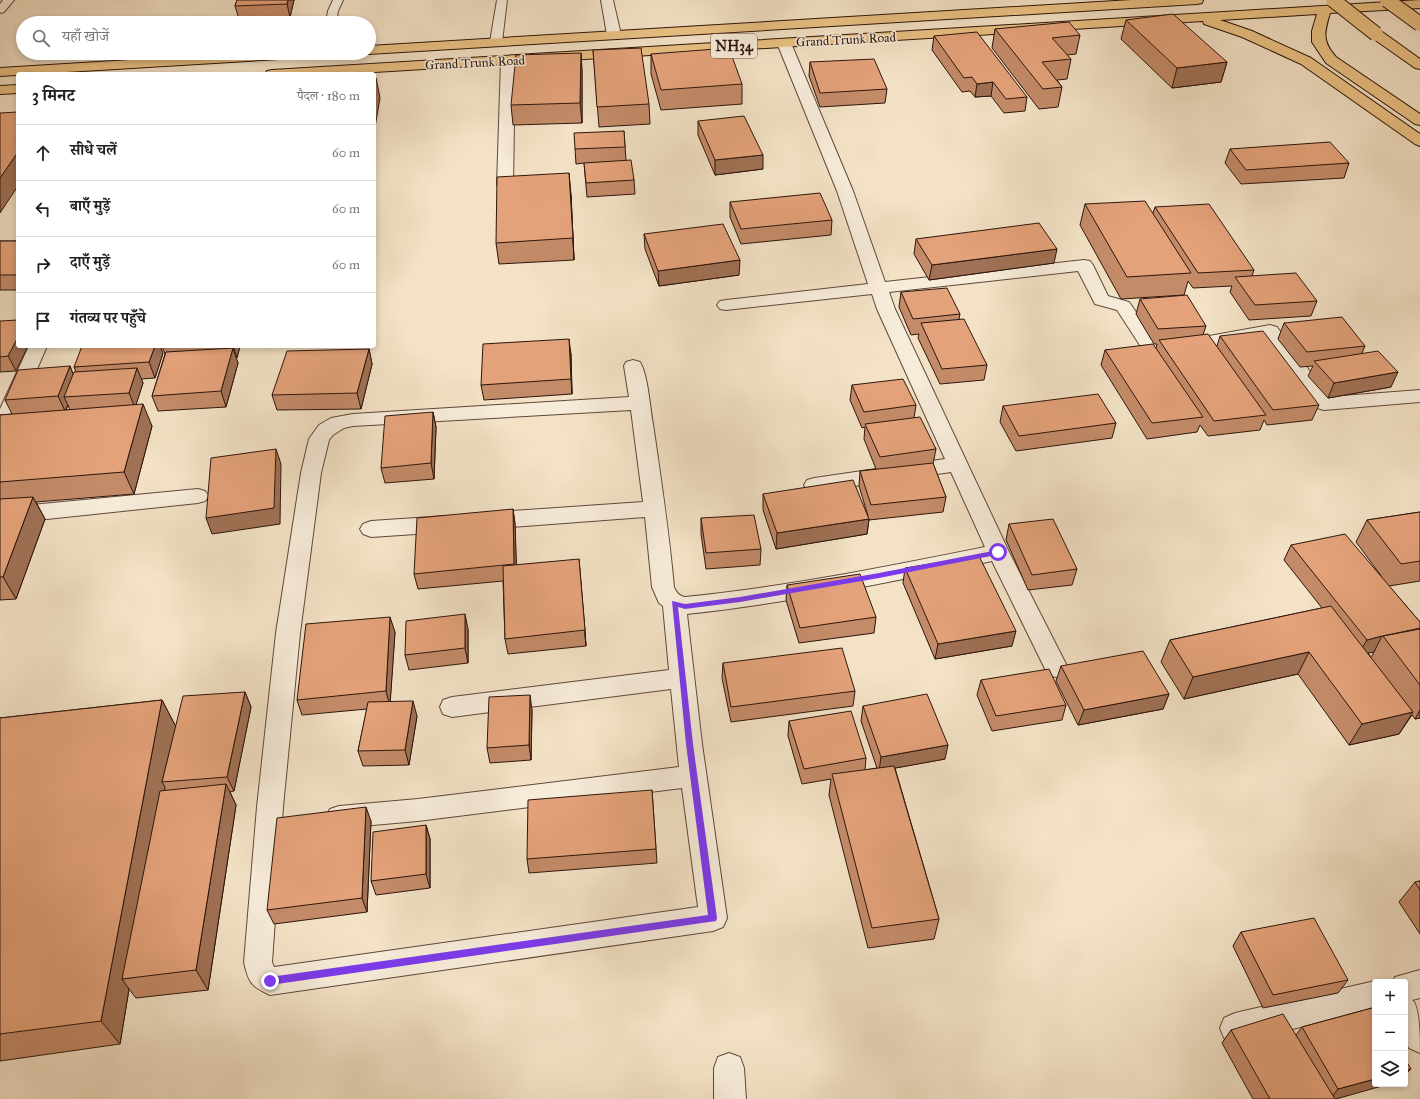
<!DOCTYPE html>
<html lang="hi">
<meta charset="utf-8">
<style>
body{margin:0;font-family:"IM FELL Great Primer","Noto Serif Devanagari",serif;background:#f2f2f2;color:#222}
.controls{position:absolute;right:12px;bottom:12px;display:grid;overflow:hidden;border-radius:4px;box-shadow:0 2px 6px #0003}
.controls button{width:36px;height:36px;display:grid;place-items:center;padding:0;border:0;border-bottom:1px solid #e0e0e0;background:#fff;color:#222;font:20px sans-serif}
.stop{position:absolute;width:12px;height:12px;margin:-9px;border:3px solid #7c3aed;border-radius:50%;background:#fff}
.stop.end{background:#7c3aed;border-color:#fff;box-shadow:0 1px 4px #0008}
.list{margin:0;padding:0;list-style:none}
h2{display:flex;justify-content:space-between;align-items:center;height:52px;margin:0;padding:0 16px;font-size:17px}
h2 small{font-size:13px;font-weight:400;color:#767676}
.list li{display:grid;grid-template-columns:26px 1fr auto;gap:12px;align-items:center;box-sizing:border-box;height:56px;padding:0 16px;border-top:1px solid #e0e0e0}
.list b{display:block;font-size:15px;white-space:nowrap}
.list em{font-size:13px;font-style:normal;color:#767676}
.icon{flex:none;width:22px;height:22px;fill:none;stroke:currentColor;stroke-width:2;stroke-linecap:round;stroke-linejoin:round}
.map{position:relative;flex:none;width:1420px;height:1099px;overflow:hidden}
.search{position:absolute;background:#fff;box-shadow:0 2px 6px #0003;left:16px;top:16px;width:360px;height:44px;display:flex;align-items:center;gap:10px;box-sizing:border-box;padding:0 14px;border-radius:22px;color:#767676;font-size:15px}
.panel{position:absolute;background:#fff;box-shadow:0 2px 6px #0003;left:16px;top:72px;width:360px;height:276px;border-radius:4px}
.map>svg:first-child{display:block}
.lines{fill:none;stroke-linecap:round;stroke-linejoin:round}
.service-casing{stroke:#5e483a;stroke-width:2}
.minor-casing{stroke:#5e483a;stroke-width:2}
.trunk-casing{stroke:#2d150c;stroke-width:2}
.service{fill:#f7ecda;fill-rule:evenodd}
.minor{fill:#f7ecda;fill-rule:evenodd}
.trunk{fill:#eac183;fill-rule:evenodd}
.trunk-bridge-casing{stroke:#2d150c;stroke-width:16;stroke-linecap:butt}
.motorway-bridge-casing{stroke:#2d150c;stroke-width:16;stroke-linecap:butt}
.trunk-bridge{stroke:#eac183;stroke-width:14}
.motorway-bridge{stroke:#eac183;stroke-width:14}
.wall{fill:#c48b69;stroke:#2d150c;fill-rule:evenodd}
.shaded-wall{fill:#a07155;stroke:#2d150c}
.building{fill:#e4a27a;stroke:#2d150c}
.route{fill:#7c3aed}
.labels{text-anchor:middle;stroke-width:3;stroke-linejoin:round;paint-order:stroke}
.far-street-label{font-size:13px;fill:#2d150c;stroke:#f7ecda}
.shield{fill:#f7ecda;stroke:#6a564a;stroke-width:1}
.shield-label{font-size:14px;font-weight:bold;fill:#2d150c}
</style>
<div class="map">
<svg width="1420" height="1099" viewBox="0 0 1420 1099">
<rect width="100%" height="100%" fill="#f3e2c6"/>
<filter id="stains"><feTurbulence type="fractalNoise" baseFrequency=".005" numOctaves="4"/><feColorMatrix values="0 0 0 0 .2 0 0 0 0 .09 0 0 0 0 .02 0 0 0 .5 -.17"/></filter>
<radialGradient id="worn" r=".72"><stop offset=".6" stop-color="#630" stop-opacity="0"/><stop offset="1" stop-color="#630" stop-opacity=".3"/></radialGradient>
<g class="lines">
<g class="service-casing">
<path id="service" d="M3,0H14L4,12L0,13V4Z
M333,0H343L338,11L336,23H326L328,11Z
M497,0H507L502,42L496,45L490,42Z"/>
</g>
<g class="minor-casing">
<path id="minor" d="M601,0H613L621,35L619,38H609L607,35Z
M784,39L789,40L791,43L853,191L885,282L1084,260L1090,261L1093,265L1108,296L1129,302L1159,345L1270,325L1277,327L1329,397L1420,390V402L1324,410L1317,408L1265,337L1154,358L1147,356L1117,310L1095,304L1078,271L889,292L895,309L1009,552L1068,668L1064,675L1056,677L1048,675L992,561C890,582 789,603 687,614L702,744L727,918L723,927L713,931L270,995C251,987 248,981 244,962L257,807L276,633L301,473L309,439L319,425L331,418L353,414L629,397L624,366L626,362L633,360L640,362C648,375 650,408 653,424C661,478 669,532 674,587C676,592 679,596 685,597C786,587 885,567 985,547L951,472L814,492L807,490L804,485L807,480L814,478L945,459L877,309L872,294L726,310L720,309L717,305L720,301L726,300L868,284L837,191L777,43L779,40ZM631,410L643,502L484,513L476,516L473,521L476,526L484,529L645,517L652,587L659,603L663,606L669,670L452,697L443,700L440,707L443,714L452,717L671,689L679,767L418,799L339,806L330,809L326,817L330,825L339,828L418,821L682,788L698,907L274,967L272,962L283,807L300,633L321,473L329,440L333,435L344,428L353,426Z
M508,56L513,57L515,60L513,185L511,188L505,190L499,188L497,185L501,60L503,57Z
M29,346H47L18,413L12,422L0,426V409Z
M198,489L205,491L209,496L205,501L198,503L0,524V508Z
M446,516L454,519L457,524L454,529L446,532L371,537L363,534L360,529L363,524L371,521Z
M1420,970V998L1412,1000C1420,1005 1420,1040 1420,1053L1409,1048L1405,1040V982H1393L1395,977Z
M1375,981L1378,982H1375V1009L1235,1043L1224,1038L1220,1028L1224,1018L1235,1013Z
M729,1053L740,1057L744,1068L746,1099H714V1068L718,1057Z"/>
</g>
<g class="trunk-casing">
<path id="trunk" d="M1132,0H1203L1202,3L1197,4L369,54L364,53H369V46Z
M1420,0V8L1330,13C1324,33 1322,41 1336,57L1420,114V125L1415,124L1326,63L1312,42V31L1317,14L1220,20L1252,31L1311,58L1420,134V146L1415,144L1301,64L1242,37L1204,24L1203,21L342,74H265L267,71L272,70Z
M1376,30L1381,31L1420,59V69L1415,68L1371,37L1369,34L1371,31Z
M244,53H320L318,56L313,57L0,76V68Z
M18,85V93L0,94V86Z"/>
</g>
<use href="#service" class="service"/>
<use href="#minor" class="minor"/>
<use href="#trunk" class="trunk"/>
<g class="trunk-bridge-casing">
<path id="trunk-bridge" d="M1333,0L1376,34"/>
</g>
<g class="motorway-bridge-casing">
<path id="motorway-bridge" d="M1387,0L1420,24"/>
</g>
<use href="#trunk-bridge" class="trunk-bridge"/>
<use href="#motorway-bridge" class="motorway-bridge"/>
</g>
<path class="wall" d="M237,0H294L290,17L239,19L235,6Z
M1126,20L1227,62L1221,82L1172,88L1121,39Z
M995,29L1080,35L1076,54L1067,55L1071,59L1067,79L1057,80L1062,87L1058,107L1039,109L992,48Z
M934,36L1027,97L1025,111L1004,113L991,96L975,97L970,91L962,92L932,50Z
M593,50L649,104L650,124L599,127Z
M581,53L582,72V123L513,125L511,105Z
M651,54L742,84V104L661,110L651,74Z
M810,62L887,89L885,103L820,107L809,76Z
M698,121L763,169L715,175L698,135Z
M624,131L626,160L634,180L635,194L587,197L584,163L576,164L575,149Z
M1230,149L1349,163L1344,178L1241,184L1225,163Z
M571,194L574,260L499,264L496,243Z
M730,202L832,220L831,235L741,244L730,217Z
M1085,204L1153,213L1155,207L1254,270L1252,276L1317,301L1311,316L1249,320L1230,292L1232,286L1193,288L1188,281L1184,295L1121,299L1080,225Z
M644,234L739,275L659,286L645,249Z
M916,239L1054,263L929,280L914,254Z
M0,241H18V290H0Z
M901,292L960,314L959,319L987,365L984,380L940,384L918,338L919,334L911,335L899,307Z
M1140,299L1206,326L1203,335L1217,346L1220,336L1319,405L1312,420L1267,425L1264,420L1260,430L1208,436L1200,425L1197,432L1147,439L1101,365L1105,350L1156,348L1157,344H1154L1136,314Z
M0,321L16,371L0,372Z
M1284,323L1365,346L1362,353L1391,387L1328,398L1308,376L1313,366L1300,367L1278,339Z
M162,346H240L237,358H236L238,363L226,407L158,411L152,396L165,354Z
M369,349L372,364L361,409L277,410L272,395Z
M163,353L155,378L141,379L143,383L136,404L152,426L134,494L36,502L45,519L16,599L0,600V415L12,414L5,400L70,366L73,374L76,372L74,367ZM68,405L70,410H66Z
M571,354L572,394L484,400L481,385Z
M852,385L916,405L914,418L936,449L933,464L946,497L943,512L869,520V519L867,534L776,549L763,510V494L868,516L859,486L860,471L876,469L864,439L865,427L862,428L850,400Z
M1003,406L1116,423L1112,438L1016,451L1000,422Z
M433,412L436,427L434,479L385,483L381,468Z
M513,509L515,524L516,565L580,575L586,646L508,654L505,639L503,581L418,589L414,574Z
M1420,512V581L1389,586L1420,622V718L1415,719L1412,715L1399,734L1349,745L1298,674L1184,699L1161,662L1170,640L1322,608L1284,560L1291,545L1382,577L1356,542L1367,520ZM1374,652L1371,657L1368,653Z
M701,518L761,549L760,565L706,569L701,534Z
M1009,524L1077,569L1072,585L1028,590L1006,540Z
M905,568L1012,646L935,659L903,583Z
M787,585L876,617L874,633L799,643L786,600Z
M468,629V663L409,670L405,655Z
M395,632L390,701L417,716L409,765L363,766L358,751L367,709L302,715L297,700Z
M723,663L855,691L853,706L731,722L722,678Z
M1061,666L1169,694L1163,709L1078,725L1056,681Z
M981,680L1066,705L1062,720L992,731L977,695Z
M245,692L251,707L234,791L230,792L236,805L208,990L136,998L129,989L120,1044L0,1061V718L162,700L176,727Z
M863,706L945,759L895,768L939,919L934,939L868,948L829,795L831,779L802,784L788,736L789,721L866,758L865,770L877,768L861,721Z
M532,710L531,760L490,763L487,748Z
M652,790L657,863L529,873L527,859Z
M371,821L367,912L274,924L267,910Z
M426,825L430,839V888L376,895L371,881Z
M1420,881V934L1399,902L1415,882Z
M1241,932L1348,980L1338,993L1263,1008L1233,946Z
M1372,1008L1336,1099H1253L1222,1043L1231,1030L1296,1035L1302,1027Z"/>
<path class="shaded-wall" d="M288,0H294L290,17L287,4Z
M581,53L582,72V123L580,103Z
M1227,62L1221,82L1172,88L1177,68Z
M376,78L380,98L374,133V89Z
M993,82L991,96L975,97L977,84Z
M18,152V186L0,213V178Z
M763,155V169L715,175V160Z
M569,173L571,194L574,260L573,238Z
M1057,249L1054,263L929,280L932,265Z
M740,260L739,275L659,286L658,271Z
M18,337V346H28L16,371L8,356Z
M569,339L571,354L572,394L571,379Z
M155,346H160L163,353L155,378L149,362Z
M233,346H240L237,358Z
M233,348L238,363L226,407L221,391Z
M369,349L372,364L361,409L357,393Z
M70,366L76,382L64,397L68,405L65,411L58,396Z
M137,368L143,383L135,408L129,393Z
M1398,372L1391,387L1328,398L1334,383Z
M143,404L152,426L134,494L124,472Z
M433,412L436,427L434,479L431,463Z
M276,449L281,464L280,524L212,534L206,518Z
M33,497L45,519L16,599L3,577Z
M513,509L515,524L517,579L514,564Z
M869,519L867,534L776,549L777,533Z
M579,559L580,575L586,646L585,630Z
M465,614L468,629V663L465,648Z
M390,617L395,632L390,706L386,691Z
M1016,631L1012,646L935,659L938,644Z
M1382,636L1374,652L1358,655L1367,640Z
M1309,652L1298,674L1184,699L1193,677Z
M245,692L251,707L234,791L227,777Z
M1169,694L1163,709L1078,725L1084,710Z
M530,695L532,710L531,760L529,745Z
M162,700L176,727L162,782L165,787L131,978L122,979L129,989L120,1044L101,1021Z
M413,701L417,716L409,765L405,750Z
M1420,710V718L1415,719Z
M1413,712L1399,734L1349,745L1362,724Z
M948,745L945,759L879,771L881,757Z
M226,784L236,805L208,990L196,970Z
M366,807L371,821L367,912L362,898Z
M426,825L430,839V888L426,874Z
M1411,1069L1405,1075V1070Z
M1375,1079V1084H1389L1336,1099H1330L1338,1089Z"/>
<path class="building" d="M237,0H288L287,4L235,6Z
M1173,14L1227,62L1177,68L1126,20Z
M1069,22L1080,35L1052,38L1071,59L1042,62L1062,87L1043,89L995,29Z
M977,32L1027,97L1006,99L993,82L977,84L972,77L964,78L934,36Z
M641,48L649,104L597,107L593,50Z
M729,48L742,84L661,90L651,54Z
M581,53L580,103L511,105L516,55Z
M874,59L887,89L820,93L810,62Z
M374,78H376L374,89Z
M18,112V152L0,178V113Z
M744,116L763,155L715,160L698,121Z
M624,131L625,147L575,149L574,133Z
M1330,142L1349,163L1246,170L1230,149Z
M631,160L634,180L586,183L584,163Z
M569,173L573,238L496,243L497,177Z
M820,193L832,220L741,229L730,202Z
M1145,201L1191,273L1127,277L1085,204Z
M1209,204L1254,270L1198,273L1155,207Z
M1039,223L1057,249L932,265L916,239Z
M723,224L740,260L658,271L644,234Z
M0,241H18V275H0Z
M1296,273L1317,301L1255,305L1235,277Z
M947,288L960,314L913,319L901,292Z
M1187,295L1206,326L1158,329L1140,299Z
M1342,317L1365,346L1307,352L1284,323Z
M964,319L987,365L942,369L921,323Z
M18,320V337L8,356L0,357V321Z
M1263,331L1319,405L1273,410L1220,336Z
M1208,334L1266,415L1214,421L1159,340Z
M569,339L571,379L481,385L483,344Z
M1153,344L1203,417L1152,423L1105,350Z
M82,346H155L149,362L74,367Z
M233,348L221,391L152,396L166,352Z
M369,349L357,393L272,395L287,351Z
M1378,351L1398,372L1334,383L1314,361Z
M70,366L58,396L5,400L18,370Z
M137,368L129,393L64,397L74,372Z
M903,379L916,405L864,412L852,385Z
M1098,394L1116,423L1019,436L1003,406Z
M143,404L124,472L0,482V415Z
M433,412L431,463L381,468L385,416Z
M920,417L936,449L880,457L865,424Z
M276,449L274,508L206,518L211,458Z
M933,463L946,497L871,505L860,471Z
M853,480L869,519L777,533L763,494Z
M33,497L3,577H0V499Z
M513,509L514,564L414,574L417,518Z
M1420,512V561L1401,564L1367,520Z
M754,515L761,549L706,553L701,518Z
M1053,519L1077,569L1032,575L1009,524Z
M1345,534L1420,622V628L1383,636H1382L1367,640L1291,545Z
M979,556L1016,631L938,644L905,568Z
M579,559L585,630L505,639L503,566Z
M860,574L876,617L800,628L787,585Z
M1331,606L1413,712L1362,724L1309,652L1193,677L1170,640Z
M465,614V648L405,655L406,621Z
M390,617L386,691L297,700L306,624Z
M1420,629V685L1383,636Z
M842,648L855,691L731,707L723,663Z
M1143,651L1169,694L1084,710L1061,666Z
M1049,669L1066,705L996,716L981,680Z
M245,692L227,777L162,782L183,696Z
M927,694L948,745L881,757L863,706Z
M530,695L529,745L487,748L489,697Z
M162,700L101,1021L0,1034V718Z
M413,701L405,750L358,751L368,702Z
M851,711L866,758L804,769L789,721Z
M894,766L939,919L872,928L832,774Z
M226,784L196,970L122,979L160,791Z
M652,790L656,849L527,859L528,800Z
M366,807L362,898L267,910L277,818Z
M426,825V874L371,881L373,832Z
M1420,881V890L1415,882Z
M1314,918L1348,980L1273,995L1241,932Z
M1372,1008L1375,1012V1079L1338,1089L1302,1027Z
M1283,1014L1335,1099H1270L1231,1030Z
M1405,1059L1411,1069L1405,1070Z"/>
<path class="route" d="M998,550L1001,551V554L879,578L740,602L685,609L678,607L693,744L717,918L716,921L270,985L267,984L266,981L267,979L270,977L708,915L686,744L672,601L685,604L740,597L879,573Z"/>
<g class="labels">
<g class="far-street-label">
<text transform="translate(846 39) rotate(-3)" y="5">Grand Trunk Road</text>
<text transform="translate(475 62) rotate(-3)" y="5">Grand Trunk Road</text>
</g>
<rect class="shield" x="711" y="34" width="46" height="24" rx="3"/>
<g class="shield-label">
<text x="734" y="51">NH34</text>
</g>
</g>
<rect width="100%" height="100%" filter="url(#stains)"/>
<rect width="100%" height="100%" fill="url(#worn)"/>
</svg>
<div class="controls">
<button>+</button>
<button>−</button>
<button><svg class="icon" aria-label="layers" viewBox="0 0 24 24"><path d="M12 4l9 5-9 5-9-5zM3 14l9 5 9-5"/></svg></button>
</div>
<div class="stop" style="left:998px;top:552px"></div>
<div class="stop end" style="left:270px;top:981px"></div>
<div class="search"><svg class="icon" aria-label="search" viewBox="0 0 24 24"><circle cx="10" cy="10" r="6"/><path d="M15 15l6 6"/></svg>यहाँ खोजें</div>
<section class="panel">
<h2>3 मिनट<small>पैदल · 180 m</small></h2>
<ul class="list">
<li><svg class="icon" aria-label="ahead" viewBox="0 0 24 24"><path d="M12 20V5M6 11l6-6 6 6"/></svg><div><b>सीधे चलें</b></div><em>60 m</em></li>
<li><svg class="icon" aria-label="left" viewBox="0 0 24 24"><path d="M17 20v-9H6M10 6l-5 5 5 5"/></svg><div><b>बाएँ मुड़ें</b></div><em>60 m</em></li>
<li><svg class="icon" aria-label="right" viewBox="0 0 24 24"><path d="M7 20v-9h11M14 6l5 5-5 5"/></svg><div><b>दाएँ मुड़ें</b></div><em>60 m</em></li>
<li><svg class="icon" aria-label="arrive" viewBox="0 0 24 24"><path d="M6 21V4h12l-3 4 3 4H6"/></svg><div><b>गंतव्य पर पहुँचे</b></div></li>
</ul>
</section>
</div>
